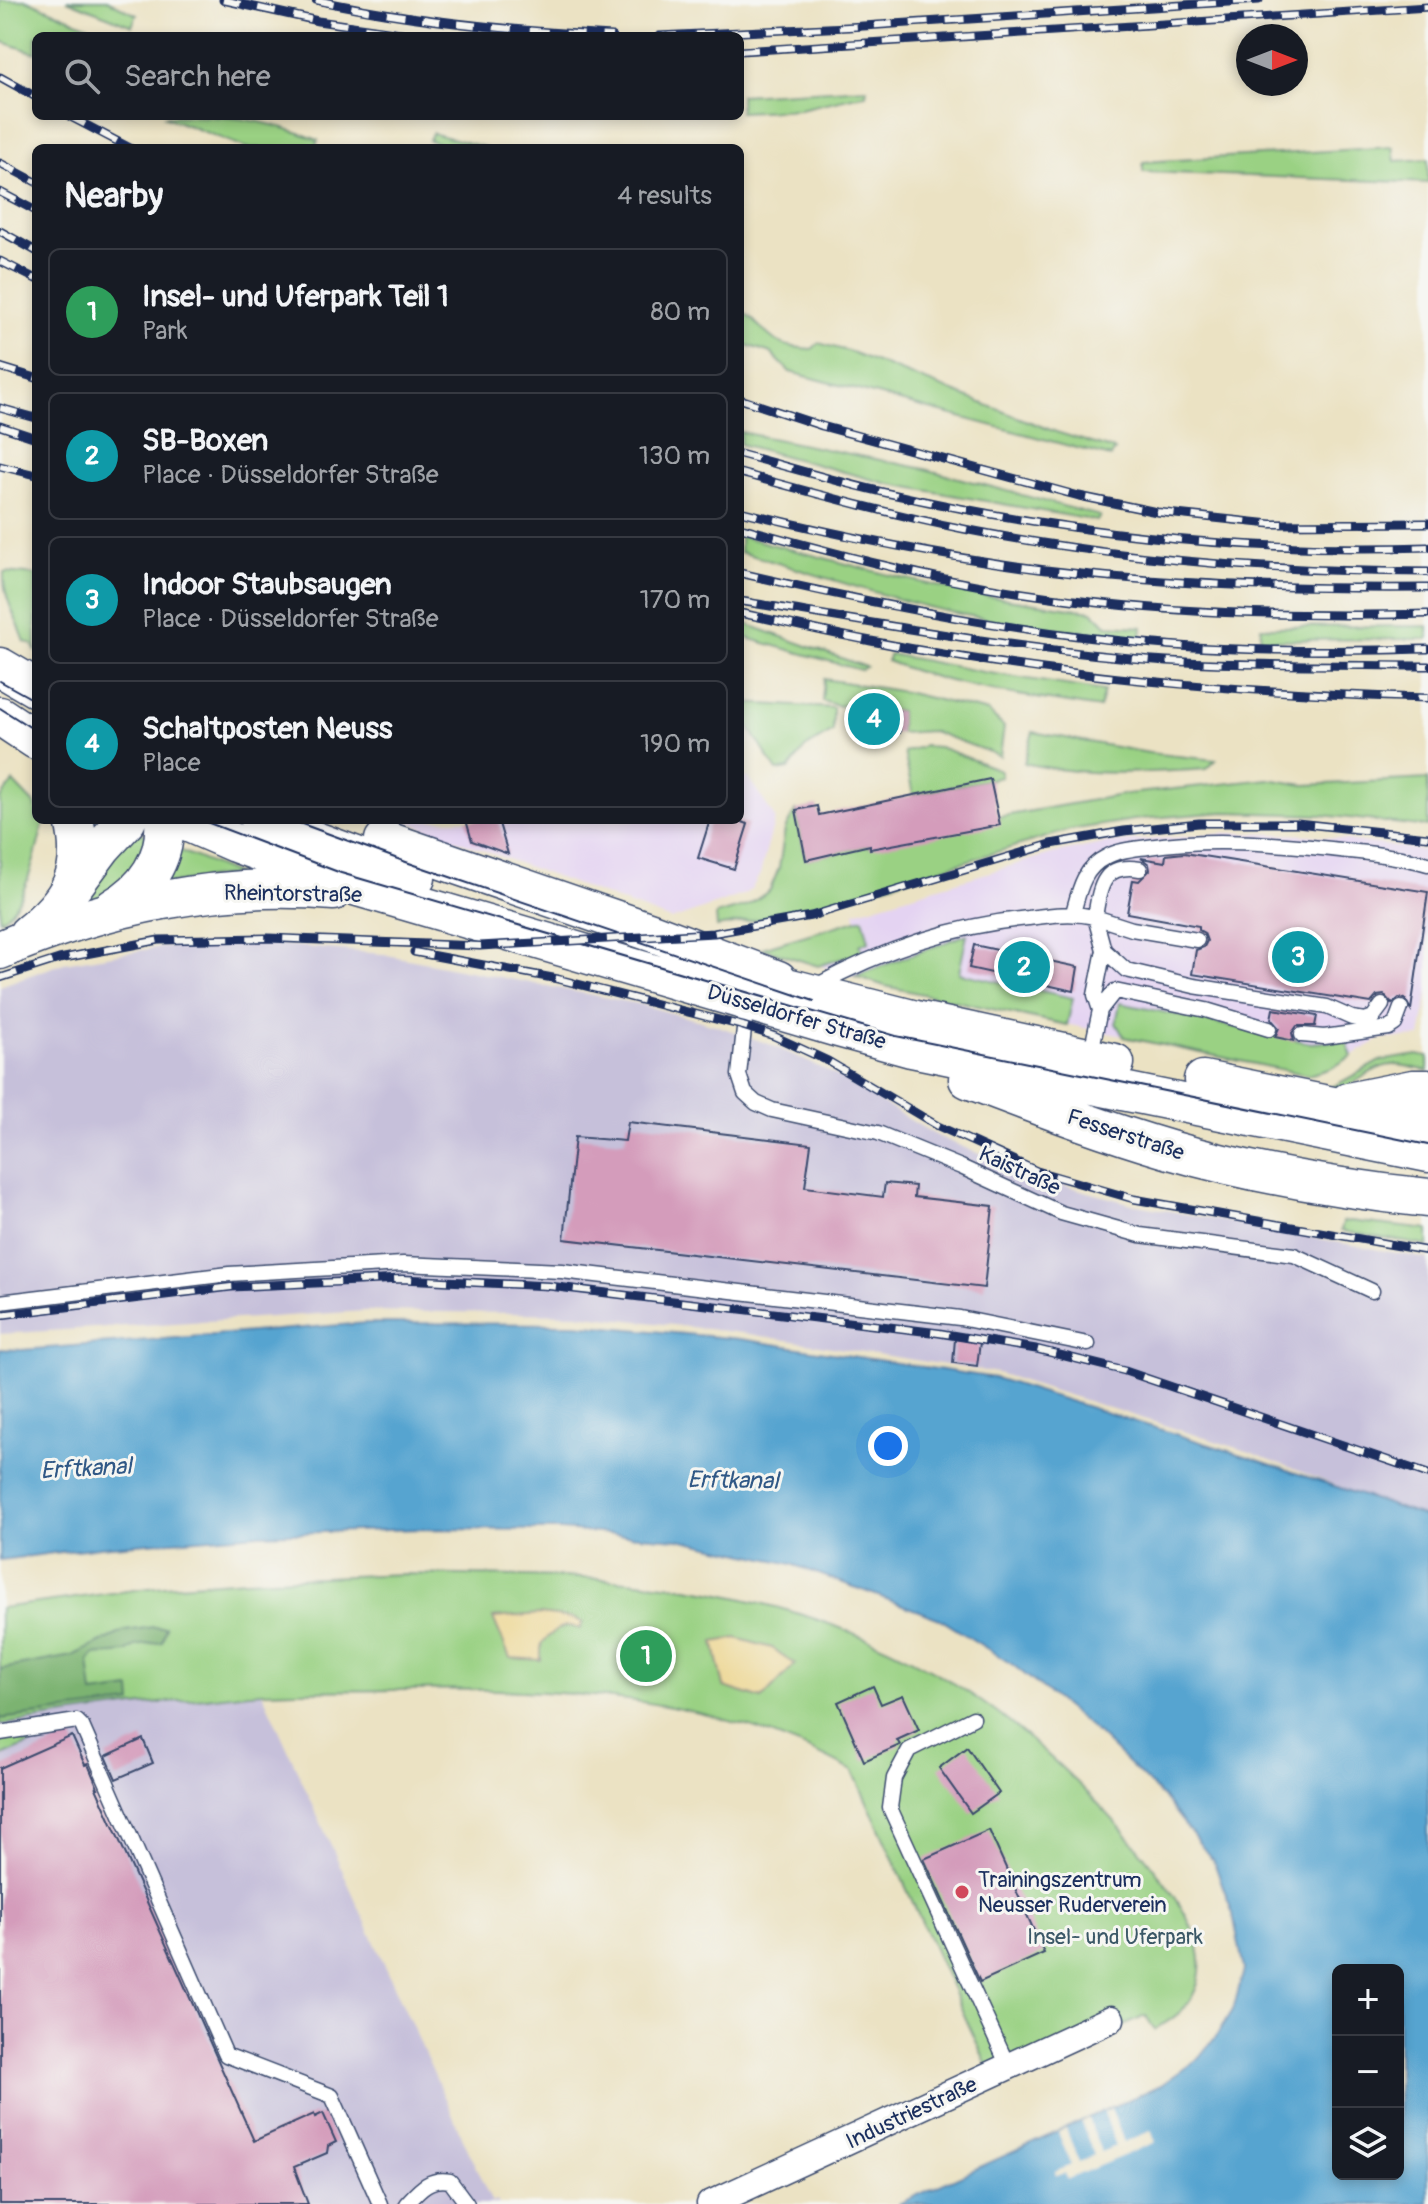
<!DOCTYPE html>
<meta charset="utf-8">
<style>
body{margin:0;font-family:Pangolin,sans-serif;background:#20242c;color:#f1f3f6}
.controls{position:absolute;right:24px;bottom:24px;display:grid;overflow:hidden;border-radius:12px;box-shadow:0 4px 12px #0003}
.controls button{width:72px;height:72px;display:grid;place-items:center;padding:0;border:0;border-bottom:2px solid #363941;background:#171b24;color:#f1f3f6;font:40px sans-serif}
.compass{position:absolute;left:1236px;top:24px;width:72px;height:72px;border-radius:50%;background:#171b24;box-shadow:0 4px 12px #0003;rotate:90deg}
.you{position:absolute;left:888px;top:1446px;width:28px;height:28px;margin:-20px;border:6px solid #fff;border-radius:50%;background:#1a73e8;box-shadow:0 0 0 12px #1a73e833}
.badge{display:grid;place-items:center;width:52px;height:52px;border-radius:50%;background:#d1495b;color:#fff;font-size:26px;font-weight:700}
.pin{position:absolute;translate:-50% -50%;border:4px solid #fff;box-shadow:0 2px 8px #0006}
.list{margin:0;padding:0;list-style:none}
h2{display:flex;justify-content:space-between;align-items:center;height:104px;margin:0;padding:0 32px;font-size:34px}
h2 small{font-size:26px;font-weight:400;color:#9ea1a6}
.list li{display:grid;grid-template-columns:52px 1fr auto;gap:24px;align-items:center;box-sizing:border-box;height:128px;margin:0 16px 16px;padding:0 16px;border:2px solid #363941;border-radius:12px}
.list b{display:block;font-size:30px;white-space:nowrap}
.list p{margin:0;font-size:26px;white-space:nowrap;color:#9ea1a6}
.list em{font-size:26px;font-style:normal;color:#9ea1a6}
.icon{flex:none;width:44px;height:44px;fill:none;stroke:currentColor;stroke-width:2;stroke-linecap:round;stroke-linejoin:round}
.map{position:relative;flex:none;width:1428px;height:2204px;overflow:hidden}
.search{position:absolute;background:#171b24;box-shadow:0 4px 12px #0003;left:32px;top:32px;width:712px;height:88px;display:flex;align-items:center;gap:20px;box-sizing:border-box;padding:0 28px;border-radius:12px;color:#9ea1a6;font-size:30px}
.panel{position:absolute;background:#171b24;box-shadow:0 4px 12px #0003;left:32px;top:144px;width:712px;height:680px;border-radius:12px}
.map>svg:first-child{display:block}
.built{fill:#e4d3f2}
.industrial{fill:#c6c0da}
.green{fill:#9ad183;stroke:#5a8070;stroke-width:2}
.forest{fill:#7bb371;stroke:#4b7168;stroke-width:2}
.sand{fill:#eeda9e;stroke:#84847e;stroke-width:2}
.water{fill:#56a4d0;stroke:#386a97;stroke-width:2;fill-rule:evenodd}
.pier{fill:#ebe2c3}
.building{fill:#d49cbb}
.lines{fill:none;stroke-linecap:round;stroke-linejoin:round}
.lane-casing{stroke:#3a4a6d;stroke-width:17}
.street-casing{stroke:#3a4a6d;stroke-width:29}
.secondary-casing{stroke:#3a4a6d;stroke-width:41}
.lane{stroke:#fff;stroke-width:14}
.street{stroke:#fff;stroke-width:26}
.secondary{stroke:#fff;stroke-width:38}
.tram{stroke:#1b2f5e;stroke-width:2}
.rail-casing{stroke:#1b2f5e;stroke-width:9}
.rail{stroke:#f6f6f2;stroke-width:6;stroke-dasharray:18;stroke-linecap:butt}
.poi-dot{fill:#d1495b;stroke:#f6f6f2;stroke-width:3}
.labels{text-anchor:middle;stroke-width:6;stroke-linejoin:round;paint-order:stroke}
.street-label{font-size:22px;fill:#1b2f5e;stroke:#f6f6f2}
.poi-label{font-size:22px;fill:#1b2f5e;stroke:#f6f6f2;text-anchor:start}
.park-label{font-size:22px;fill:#3b5867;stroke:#f6f6f2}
.water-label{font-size:24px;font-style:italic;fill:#305886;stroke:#f6f6f2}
</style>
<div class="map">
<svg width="1428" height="2204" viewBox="0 0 1428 2204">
<rect width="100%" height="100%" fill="#f6f6f2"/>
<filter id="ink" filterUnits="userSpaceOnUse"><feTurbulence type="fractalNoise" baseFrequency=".0125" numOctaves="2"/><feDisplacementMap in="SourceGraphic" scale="16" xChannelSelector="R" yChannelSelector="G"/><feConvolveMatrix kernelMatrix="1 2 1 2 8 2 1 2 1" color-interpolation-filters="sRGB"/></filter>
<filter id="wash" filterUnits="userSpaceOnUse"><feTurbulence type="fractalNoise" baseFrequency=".006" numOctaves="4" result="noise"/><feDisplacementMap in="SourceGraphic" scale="32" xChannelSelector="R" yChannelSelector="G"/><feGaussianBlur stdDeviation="1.8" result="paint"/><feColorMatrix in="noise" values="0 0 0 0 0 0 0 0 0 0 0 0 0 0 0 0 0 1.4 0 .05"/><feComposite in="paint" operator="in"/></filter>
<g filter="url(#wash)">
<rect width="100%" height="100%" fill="#ebe2c3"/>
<path class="built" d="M748,777L775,818L760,874L752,888L745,894L671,920L403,820H740V780Z
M1231,833L1310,835L1428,851V993L1421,1037L1380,1039L1330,1069L1308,1075L885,986L762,948L857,920L855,912L1051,854L1107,843Z"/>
<path class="industrial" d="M252,942L382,954L639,1004L715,1025L769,1044L830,1072L937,1136L1031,1176L1132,1204L1428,1259V1521L1250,1452L997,1373L742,1333L577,1314L365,1311L0,1334V986L64,963L155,948Z
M262,1692L492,2203L497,2201L499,2204H0V1725L98,1710Z"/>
<path class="green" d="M0,0H27L112,36H36V53L0,41Z
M67,0H107L137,15L132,26Z
M867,88L866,94L800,109L740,112V95Z
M163,116C225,116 259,116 318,140L315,148H247Z
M432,133L487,148H452L429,140Z
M1393,147L1395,161L1428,159V183L1143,172V162Z
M740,311C754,317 762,332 775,340C786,347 799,348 812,349L819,343L851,352L1056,432L1115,450L1111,457L790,372L771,353L740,343Z
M740,432L925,469L1100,516L1097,521L885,483L740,444Z
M740,536L885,574L972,594L1092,611L1107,625L1142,627L1141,638C1070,629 997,624 928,607C865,591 803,570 740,552Z
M4,572L36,575V652L32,644L25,642C17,618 2,597 4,572Z
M740,622L866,667L860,670L740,636Z
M1428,626V639L1260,640L1261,627Z
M890,654L983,672L1104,691L1099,708C1027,696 954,688 887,661Z
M824,679L905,692L988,712L1004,727L1000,756L932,731L900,733V711L863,710L856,703L839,706L822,701Z
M740,703L833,708V731L805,748L789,769L777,771L740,713Z
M1033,732L1149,753L1216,760L1207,769C1146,773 1083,777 1024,763Z
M924,746L939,747L1000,770L1001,777L913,795L904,752Z
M1268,779L1305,785L1428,779V827L1322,815L1224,812L1140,819L1070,830L792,913L717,927L716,915L747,906L770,890L779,868L785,829L796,810L806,859L870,845V848L998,817L1127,794Z
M13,782L36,806V820L44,821C37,849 26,906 0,920V799Z
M131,828L147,836C133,889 122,887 75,908Z
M174,848L236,874L160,885Z
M863,918L869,941L860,945L863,952L818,966L762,948Z
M967,934L959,973L1073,998L1067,1025L885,986L855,976Z
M1120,1003L1311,1043L1346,1040L1352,1056L1330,1069L1308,1075L1124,1037L1116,1023Z
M1417,1055L1428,1057V1071C1414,1068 1396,1062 1382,1067C1359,1075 1350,1093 1323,1092L1380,1061Z
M1350,1221L1428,1230V1246L1341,1231L1343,1222Z
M403,1574C496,1576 589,1574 681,1587C768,1600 856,1628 933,1671C1018,1718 1111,1808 1168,1887C1194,1923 1219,1974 1180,2012C1173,2019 1163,2024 1155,2030L1146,2016L999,2081L987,2065L853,1771C712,1693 550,1687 393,1690C350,1691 308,1690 265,1692C239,1693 213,1698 187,1700C124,1707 62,1715 0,1725V1608L164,1586L245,1580Z
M57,1732L0,1757V1741Z"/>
<path class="forest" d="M153,1627H166L162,1642L135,1646L126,1652L94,1655L89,1661L93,1694L131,1689L132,1703L0,1719V1669L72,1656L125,1631Z"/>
<path class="sand" d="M540,1614L572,1618L583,1622L580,1629C562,1621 553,1632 541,1644V1660L510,1658L493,1618Z
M736,1638L772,1648L795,1664L762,1699L724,1687L714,1642Z"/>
<path class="water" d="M367,1323L575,1324L740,1339L995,1378L1249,1457L1428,1518V2204H898L1161,2085L1199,2058L1218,2034L1233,2010L1244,1970L1233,1914L1214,1862L1163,1797L1093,1729L1013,1665L940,1619L792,1564L678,1539L560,1530L421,1529L259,1534L99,1547L0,1560V1349L22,1350ZM1338,1970H1398V2174H1338Z"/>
<path class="pier" d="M1111,2109L1124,2142L1151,2131L1156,2142L1068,2179L1065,2173L1056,2176L1055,2172L1071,2165L1058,2132L1066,2129L1079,2162L1094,2155L1081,2122L1088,2118L1101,2152L1116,2146L1104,2112Z"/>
<g id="blocks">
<path class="building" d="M879,711H900V733H877Z
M990,779L1000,825L870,849V845L806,860L796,810L817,806L819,815Z
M466,820H498L508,854L472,841Z
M710,820H737L748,824L734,869L698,858Z
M1184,853L1428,892L1411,1010L1405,999L1399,998L1392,1004L1384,995L1377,996L1371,1003L1192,974L1196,950L1204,947L1207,941L1204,933L1199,930V926L1127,913L1133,880L1139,881L1150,870L1149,864L1141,858L1165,862L1166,855Z
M974,945L1078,967L1074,991L969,968Z
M1273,1009L1317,1016L1315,1026H1297L1292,1033L1294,1041L1275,1037L1279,1028L1271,1019Z
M628,1122L811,1144L805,1187L883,1197L885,1183L915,1186L914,1197L993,1206L984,1288L564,1239L575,1137L625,1141Z
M955,1339L980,1342L977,1366L953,1363Z
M873,1686L881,1704L903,1695L919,1730L897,1740L900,1745L864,1761L838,1702Z
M72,1736L85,1765L88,1764L98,1788H96L254,2141L314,2114L315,2117L323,2113L336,2142L328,2146L327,2153L294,2167L308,2204H0V1768Z
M143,1739L153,1763L116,1779L106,1756Z
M967,1747L999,1793L971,1813L939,1768Z
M989,1830L1044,1953L980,1982L924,1859Z"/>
</g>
</g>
<g filter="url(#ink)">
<use href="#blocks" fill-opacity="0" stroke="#3a4a6d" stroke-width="2"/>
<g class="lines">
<g class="lane-casing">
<path id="lane" d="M1140,869C1102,863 1100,887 1095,917L1132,929L1197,940
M1073,913C1079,891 1083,868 1106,857C1118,850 1134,849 1148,847C1209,838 1269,843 1331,849C1364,853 1396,855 1428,864
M814,987C881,950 952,926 1028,918C1051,915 1072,912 1095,917L1104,950L1126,970L1194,986L1327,1007L1352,1018L1365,1020L1373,1017L1382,1005
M747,1002L739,1075L745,1093L756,1103L772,1110L878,1133L961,1167L1061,1213L1140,1235L1294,1255L1372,1291
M1100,1010L1095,995L1104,950
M1302,1035L1324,1037L1389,1028L1395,1024L1401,1008
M1090,1057L1100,1010L1115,991L1206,1010L1269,1029
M0,1302L229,1274L403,1264L562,1271L960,1318L1088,1344
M973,1718L909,1750L894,1778L890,1808L1008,2066
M0,1733L77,1721L82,1726L226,2055L332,2096L380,2204
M406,2204C419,2190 429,2177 450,2181L467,2204"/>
</g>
<g class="street-casing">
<path id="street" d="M710,2204L1111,2019"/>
</g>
<g class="secondary-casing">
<path id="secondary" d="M0,667L36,688
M0,716L36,740
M182,820L235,843L341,882L835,1027L911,1048L1428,1153
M259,820L416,878
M384,840L651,932L778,980
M74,885L103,846L127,820
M113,908C145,890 167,859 164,820
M28,934C69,902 87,873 74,820
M0,950C105,905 220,881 334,891
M751,978L916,1020L1115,1063
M968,1079C1034,1104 1101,1130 1170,1150C1254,1174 1341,1189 1428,1198
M1203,1080L1428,1125
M1348,1102L1413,1089H1428"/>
</g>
<use href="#lane" class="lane"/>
<use href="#street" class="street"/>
<use href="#secondary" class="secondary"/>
<path class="tram" d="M0,681L36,701
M0,708L36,731
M201,820L341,873L896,1036L1428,1145
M291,820L406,862L814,1001"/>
<g class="rail-casing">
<path id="rail" d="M223,0L318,21L421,36
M316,0C412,21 513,31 612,36
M659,36L848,27L1259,0
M740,51L1428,7
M0,77L36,97
M69,116L130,148
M0,163L36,182
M0,192L36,211
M0,231L36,251
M0,261L36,279
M0,367L36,378
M740,399L822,426L1079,496L1157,512L1271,524L1428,523
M0,408L36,418
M0,426L36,438
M740,454C789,467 837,482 887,493C1064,533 1246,553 1428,547
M0,466L36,475
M740,473C814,493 888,514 964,529C1116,559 1272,572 1428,572
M740,511C852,539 967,562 1081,574C1197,586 1312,589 1428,588
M740,527C834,553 927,579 1023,593C1158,614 1292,617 1428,614
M740,573C880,605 1022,634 1166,645C1254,652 1341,651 1428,649
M740,601C881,624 1024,651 1167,661C1254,666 1341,665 1428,666
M740,613C784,622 827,633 871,641C1055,677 1241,693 1428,698
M414,952L558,979L743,1026L774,1036L828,1061L938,1126L1037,1171L1134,1199L1428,1251
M0,978L59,959L159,940L268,938L480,946L714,933L811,916L1051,844L1124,831L1199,823H1297L1428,837
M0,1315L231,1287L402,1279L549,1286L939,1333L1036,1349L1125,1371L1428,1474"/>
</g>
<use href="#rail" class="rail"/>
</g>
</g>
<circle class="poi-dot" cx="962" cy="1892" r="8"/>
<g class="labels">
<g class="street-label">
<text transform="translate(293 893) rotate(1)" y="8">Rheintorstraße</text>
<text transform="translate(797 1016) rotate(16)" y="8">Düsseldorfer Straße</text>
<text transform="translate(1126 1134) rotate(18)" y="8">Fesserstraße</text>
<text transform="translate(1020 1170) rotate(25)" y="8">Kaistraße</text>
<text transform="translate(911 2112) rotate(-25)" y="8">Industriestraße</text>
</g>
<g class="poi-label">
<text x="978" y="1887">Trainingszentrum<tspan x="978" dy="25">Neusser Ruderverein</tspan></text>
</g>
<g class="park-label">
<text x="1115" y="1944">Insel- und Uferpark</text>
</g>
<g class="water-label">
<text transform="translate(86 1468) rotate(-3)" y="8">Erftkanal</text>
<text transform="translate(733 1480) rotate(1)" y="8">Erftkanal</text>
</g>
</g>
</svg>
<div class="controls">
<button>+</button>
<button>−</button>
<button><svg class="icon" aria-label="layers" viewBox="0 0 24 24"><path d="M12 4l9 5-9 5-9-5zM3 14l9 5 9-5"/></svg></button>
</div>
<svg class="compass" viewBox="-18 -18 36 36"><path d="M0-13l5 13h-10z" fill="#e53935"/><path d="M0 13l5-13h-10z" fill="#9ea1a6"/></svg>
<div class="you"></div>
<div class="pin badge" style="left:646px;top:1656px;background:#2e9e5b">1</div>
<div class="pin badge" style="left:1024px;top:967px;background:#0f9aa8">2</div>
<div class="pin badge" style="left:1298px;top:957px;background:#0f9aa8">3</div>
<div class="pin badge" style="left:874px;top:719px;background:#0f9aa8">4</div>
<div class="search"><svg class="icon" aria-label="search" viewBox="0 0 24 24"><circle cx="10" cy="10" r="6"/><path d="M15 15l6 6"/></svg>Search here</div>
<section class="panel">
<h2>Nearby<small>4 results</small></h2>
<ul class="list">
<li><span class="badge" style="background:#2e9e5b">1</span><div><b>Insel- und Uferpark Teil 1</b><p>Park</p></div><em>80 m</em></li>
<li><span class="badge" style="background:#0f9aa8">2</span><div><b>SB-Boxen</b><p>Place · Düsseldorfer Straße</p></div><em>130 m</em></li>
<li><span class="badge" style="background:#0f9aa8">3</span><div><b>Indoor Staubsaugen</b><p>Place · Düsseldorfer Straße</p></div><em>170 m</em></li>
<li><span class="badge" style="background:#0f9aa8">4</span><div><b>Schaltposten Neuss</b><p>Place</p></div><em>190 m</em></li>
</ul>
</section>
</div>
